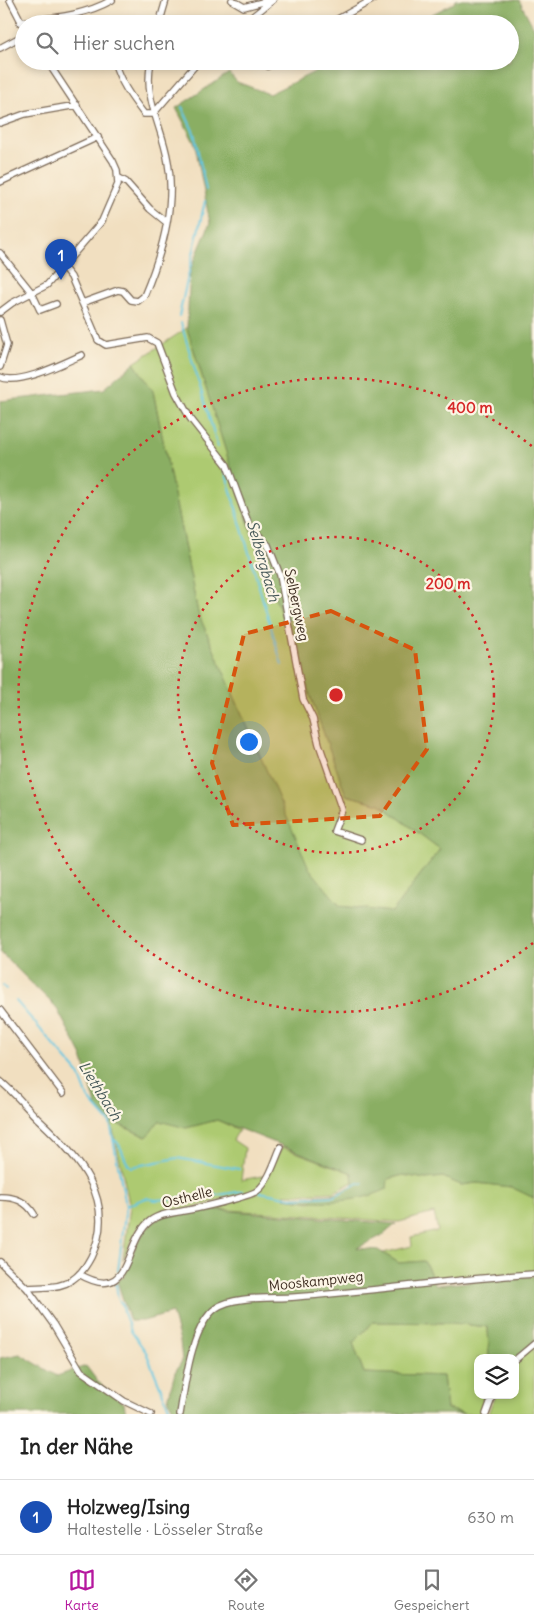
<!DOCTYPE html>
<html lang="de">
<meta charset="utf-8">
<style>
body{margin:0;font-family:Delius,sans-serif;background:#f2f2f2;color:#222}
.controls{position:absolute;right:15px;bottom:15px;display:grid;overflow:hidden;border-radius:10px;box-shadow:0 2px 8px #0003}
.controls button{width:45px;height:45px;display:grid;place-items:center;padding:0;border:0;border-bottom:1px solid #e0e0e0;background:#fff;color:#222;font:25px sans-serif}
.you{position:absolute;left:248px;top:741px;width:18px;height:18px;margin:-12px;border:4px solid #fff;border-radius:50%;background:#1a73e8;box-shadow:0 0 0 8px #1a73e833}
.badge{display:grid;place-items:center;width:32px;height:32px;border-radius:50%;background:#b5179e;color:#fff;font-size:16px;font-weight:700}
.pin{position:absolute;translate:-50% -41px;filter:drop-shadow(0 1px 2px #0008)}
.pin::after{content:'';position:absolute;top:26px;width:18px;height:15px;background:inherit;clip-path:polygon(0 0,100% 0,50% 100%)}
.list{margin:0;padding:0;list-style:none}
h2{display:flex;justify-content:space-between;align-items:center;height:65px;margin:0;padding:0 20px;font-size:21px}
h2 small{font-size:16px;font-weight:400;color:#767676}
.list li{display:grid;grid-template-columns:32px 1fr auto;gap:15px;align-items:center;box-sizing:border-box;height:75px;padding:0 20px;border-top:1px solid #e0e0e0}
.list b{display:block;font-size:19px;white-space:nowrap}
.list p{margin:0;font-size:16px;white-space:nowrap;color:#767676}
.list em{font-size:16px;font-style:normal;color:#767676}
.icon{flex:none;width:28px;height:28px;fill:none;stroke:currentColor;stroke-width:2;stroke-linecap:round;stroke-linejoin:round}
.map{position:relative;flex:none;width:534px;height:1414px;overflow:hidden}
.search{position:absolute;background:#fff;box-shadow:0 2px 8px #0003;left:15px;right:15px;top:15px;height:55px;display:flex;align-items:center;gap:12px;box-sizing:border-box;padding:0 18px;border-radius:28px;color:#767676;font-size:19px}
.sheet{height:140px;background:#fff}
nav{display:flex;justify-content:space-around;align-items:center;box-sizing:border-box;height:70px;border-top:1px solid #e0e0e0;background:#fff;font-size:14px;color:#767676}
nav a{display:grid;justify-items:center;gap:2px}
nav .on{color:#b5179e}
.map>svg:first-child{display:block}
.green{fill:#adca71;stroke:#747a48}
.forest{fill:#8aae63;stroke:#626c40}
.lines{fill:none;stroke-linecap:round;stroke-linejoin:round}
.stream{stroke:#64c7e2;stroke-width:2}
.street-casing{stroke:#7b6957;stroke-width:8}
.street{stroke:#fff;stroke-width:5.5}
.marked{fill:#d7540e;fill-opacity:0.2;stroke:#d7540e;stroke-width:4;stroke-dasharray:10 6;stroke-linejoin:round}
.ring{fill:none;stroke:#d62828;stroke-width:2.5;stroke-dasharray:2.5 5}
.labels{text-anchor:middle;stroke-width:4.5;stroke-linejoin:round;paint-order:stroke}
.street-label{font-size:14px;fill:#3b2a1e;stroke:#fcf5e5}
.water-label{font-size:15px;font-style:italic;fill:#475959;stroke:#fcf5e5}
.centre{fill:#d62828;stroke:#fcf5e5;stroke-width:2.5}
.ring-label{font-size:15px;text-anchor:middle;font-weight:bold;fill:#d62828;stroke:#fcf5e5;stroke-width:4.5;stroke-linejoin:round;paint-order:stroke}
</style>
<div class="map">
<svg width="534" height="1414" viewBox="0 0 534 1414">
<rect width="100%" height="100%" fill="#fcf5e5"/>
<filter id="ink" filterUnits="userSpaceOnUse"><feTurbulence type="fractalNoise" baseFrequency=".02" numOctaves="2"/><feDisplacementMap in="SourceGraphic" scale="10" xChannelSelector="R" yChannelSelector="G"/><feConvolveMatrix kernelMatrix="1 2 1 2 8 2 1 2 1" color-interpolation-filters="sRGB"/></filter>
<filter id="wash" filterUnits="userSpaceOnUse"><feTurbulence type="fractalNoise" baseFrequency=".0096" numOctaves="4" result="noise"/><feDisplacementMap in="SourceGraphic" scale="20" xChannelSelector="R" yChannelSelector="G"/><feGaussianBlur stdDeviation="1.12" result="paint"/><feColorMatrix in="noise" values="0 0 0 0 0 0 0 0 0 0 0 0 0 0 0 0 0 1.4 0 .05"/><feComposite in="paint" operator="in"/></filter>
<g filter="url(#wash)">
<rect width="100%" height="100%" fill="#f1dfc0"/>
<path class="green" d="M187,328L249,525L346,795L380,804L440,849L392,912L340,906L309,869L198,613L153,391L134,363Z
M159,1120L186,1128L217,1120L239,1130L233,1140L245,1148L241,1180L267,1175L256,1190L149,1220L138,1227L123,1260L130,1207L111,1121L146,1137Z
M282,1147L352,1173L353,1182L334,1192L284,1195L285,1198L310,1202L403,1175L426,1179L443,1177L461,1185L477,1183L511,1187L534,1198V1272L434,1281L424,1261L399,1263L383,1253L412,1246L411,1237L438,1231L434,1213L399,1222L201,1208L257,1193Z
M373,1322L451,1323L488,1327L489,1358H478V1395H492L485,1414H464L447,1409L443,1376L364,1373L353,1343Z
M534,1345V1414H488L495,1395H515V1362Z"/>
<path class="forest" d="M456,0H519L534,28V1198L511,1187L477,1183L461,1185L443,1177L426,1179L403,1175L388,1179L387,1189C357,1204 317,1203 284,1198L335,1194L353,1185L352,1173L217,1120L186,1128L159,1121L147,1137L111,1121L97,1108L82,1056L56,1007L0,952V401L104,389L134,363L153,391L198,613L309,868L340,906L392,912L440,849L380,804L346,795L249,525L187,328L190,271L210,223L195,144L176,108L229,73L237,82L269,94L337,61H510V24H413L454,3Z
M218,1210L396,1224L383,1235L357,1248L378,1250L399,1263L424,1261L436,1285L534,1276V1342L515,1358H489L488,1327L451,1323L373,1322L353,1343L364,1373L443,1376L447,1409L464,1414H176L168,1400L175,1372L182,1361L180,1341L172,1313L143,1321H130L117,1281L124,1277C145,1216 153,1212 218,1210Z
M20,1354L57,1376L86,1366L98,1382L124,1403L126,1414H0V1358Z"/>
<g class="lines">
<path class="stream" d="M182,107L194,133L206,190
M179,316L205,201
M181,323L218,447
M223,464L282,665
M3,986L6,989
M16,1001L79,1074L88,1098L110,1123L126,1206L118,1271
M113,1139C124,1145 122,1161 131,1167L177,1158L239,1169
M260,1192L291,1198L335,1196L358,1183L363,1184
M126,1206L146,1198L155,1200L219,1195L243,1191
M116,1284L118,1298L123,1306L124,1313L131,1331L146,1352L171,1413"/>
</g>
</g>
<g filter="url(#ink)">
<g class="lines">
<g class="street-casing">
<path id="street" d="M10,0L24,27
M232,0L244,7L270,0
M20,22C52,18 84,16 112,0
M159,24L166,0
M243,24L273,0
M329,24L372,0
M0,48L24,35
M114,61C120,82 131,97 144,114H153L199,61
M268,66L274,61
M0,123L25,114L77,105
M119,178L126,182L150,209L166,222
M0,182L98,137
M0,253L32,293L40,310L56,304
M63,267L71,277L98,340L106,345L148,338L157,343L176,393L190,418L227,465L249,525L268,545L280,575L303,699L313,719L319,744L342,810L334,831L361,840
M82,303L118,290L123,291L131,300L138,301L144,296C161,256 176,206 168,162C162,125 143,100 151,61
M0,312L12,303L47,285L102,221L118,184L117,170L113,161L47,61
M0,320L7,345L0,367
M0,377C19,386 64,363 82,355
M0,1010L63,1093
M0,1081C14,1092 25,1106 38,1119C77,1155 119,1200 91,1257C75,1288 58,1287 27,1288
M0,1197C15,1197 26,1201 34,1214
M0,1262L27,1288L53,1324L81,1371L124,1401L151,1414
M79,1274C133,1305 122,1243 150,1221C159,1214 172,1213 183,1211C196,1209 248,1197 257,1191C269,1182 275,1160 281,1147
M515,1360L534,1344
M180,1414C185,1385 191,1326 216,1308C234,1295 274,1299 295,1297C375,1291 454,1279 534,1274
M486,1414L493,1395"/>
</g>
<use href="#street" class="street"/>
</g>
</g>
<path class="marked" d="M331,611L415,650L427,749L380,816L233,825L212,763L244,634Z"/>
<g class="ring">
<circle cx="336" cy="695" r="158"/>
<path d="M533 943A317 317 0 1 1 533 447"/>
</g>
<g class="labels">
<g class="street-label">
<text transform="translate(297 605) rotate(78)" y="5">Selbergweg</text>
<text transform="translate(187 1197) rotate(-14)" y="5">Osthelle</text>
<text transform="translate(316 1281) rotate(-6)" y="5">Mooskampweg</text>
</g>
<g class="water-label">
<text transform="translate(263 561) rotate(74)" y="5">Selbergbach</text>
<text transform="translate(100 1091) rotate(58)" y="5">Liethbach</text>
</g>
</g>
<circle cx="336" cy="695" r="8" class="centre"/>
<g class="ring-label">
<text x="470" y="413">400 m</text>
<text x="448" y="589">200 m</text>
</g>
</svg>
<div class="controls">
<button><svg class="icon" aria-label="layers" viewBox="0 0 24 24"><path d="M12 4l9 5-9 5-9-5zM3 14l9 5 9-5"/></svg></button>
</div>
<div class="you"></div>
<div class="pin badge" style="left:61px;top:280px;background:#1a4fb4">1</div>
<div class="search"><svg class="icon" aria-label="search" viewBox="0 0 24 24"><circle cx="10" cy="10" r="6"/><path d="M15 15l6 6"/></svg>Hier suchen</div>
</div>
<section class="sheet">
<h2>In der Nähe<small></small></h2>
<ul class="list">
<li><span class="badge" style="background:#1a4fb4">1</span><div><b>Holzweg/Ising</b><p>Haltestelle · Lösseler Straße</p></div><em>630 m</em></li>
</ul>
</section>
<nav>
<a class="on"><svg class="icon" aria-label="map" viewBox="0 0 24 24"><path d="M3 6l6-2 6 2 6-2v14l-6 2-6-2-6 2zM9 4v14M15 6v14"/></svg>Karte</a>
<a><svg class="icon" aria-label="directions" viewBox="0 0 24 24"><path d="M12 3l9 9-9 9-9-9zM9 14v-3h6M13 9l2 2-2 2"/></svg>Route</a>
<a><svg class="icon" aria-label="saved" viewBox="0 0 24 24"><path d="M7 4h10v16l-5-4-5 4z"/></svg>Gespeichert</a>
</nav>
